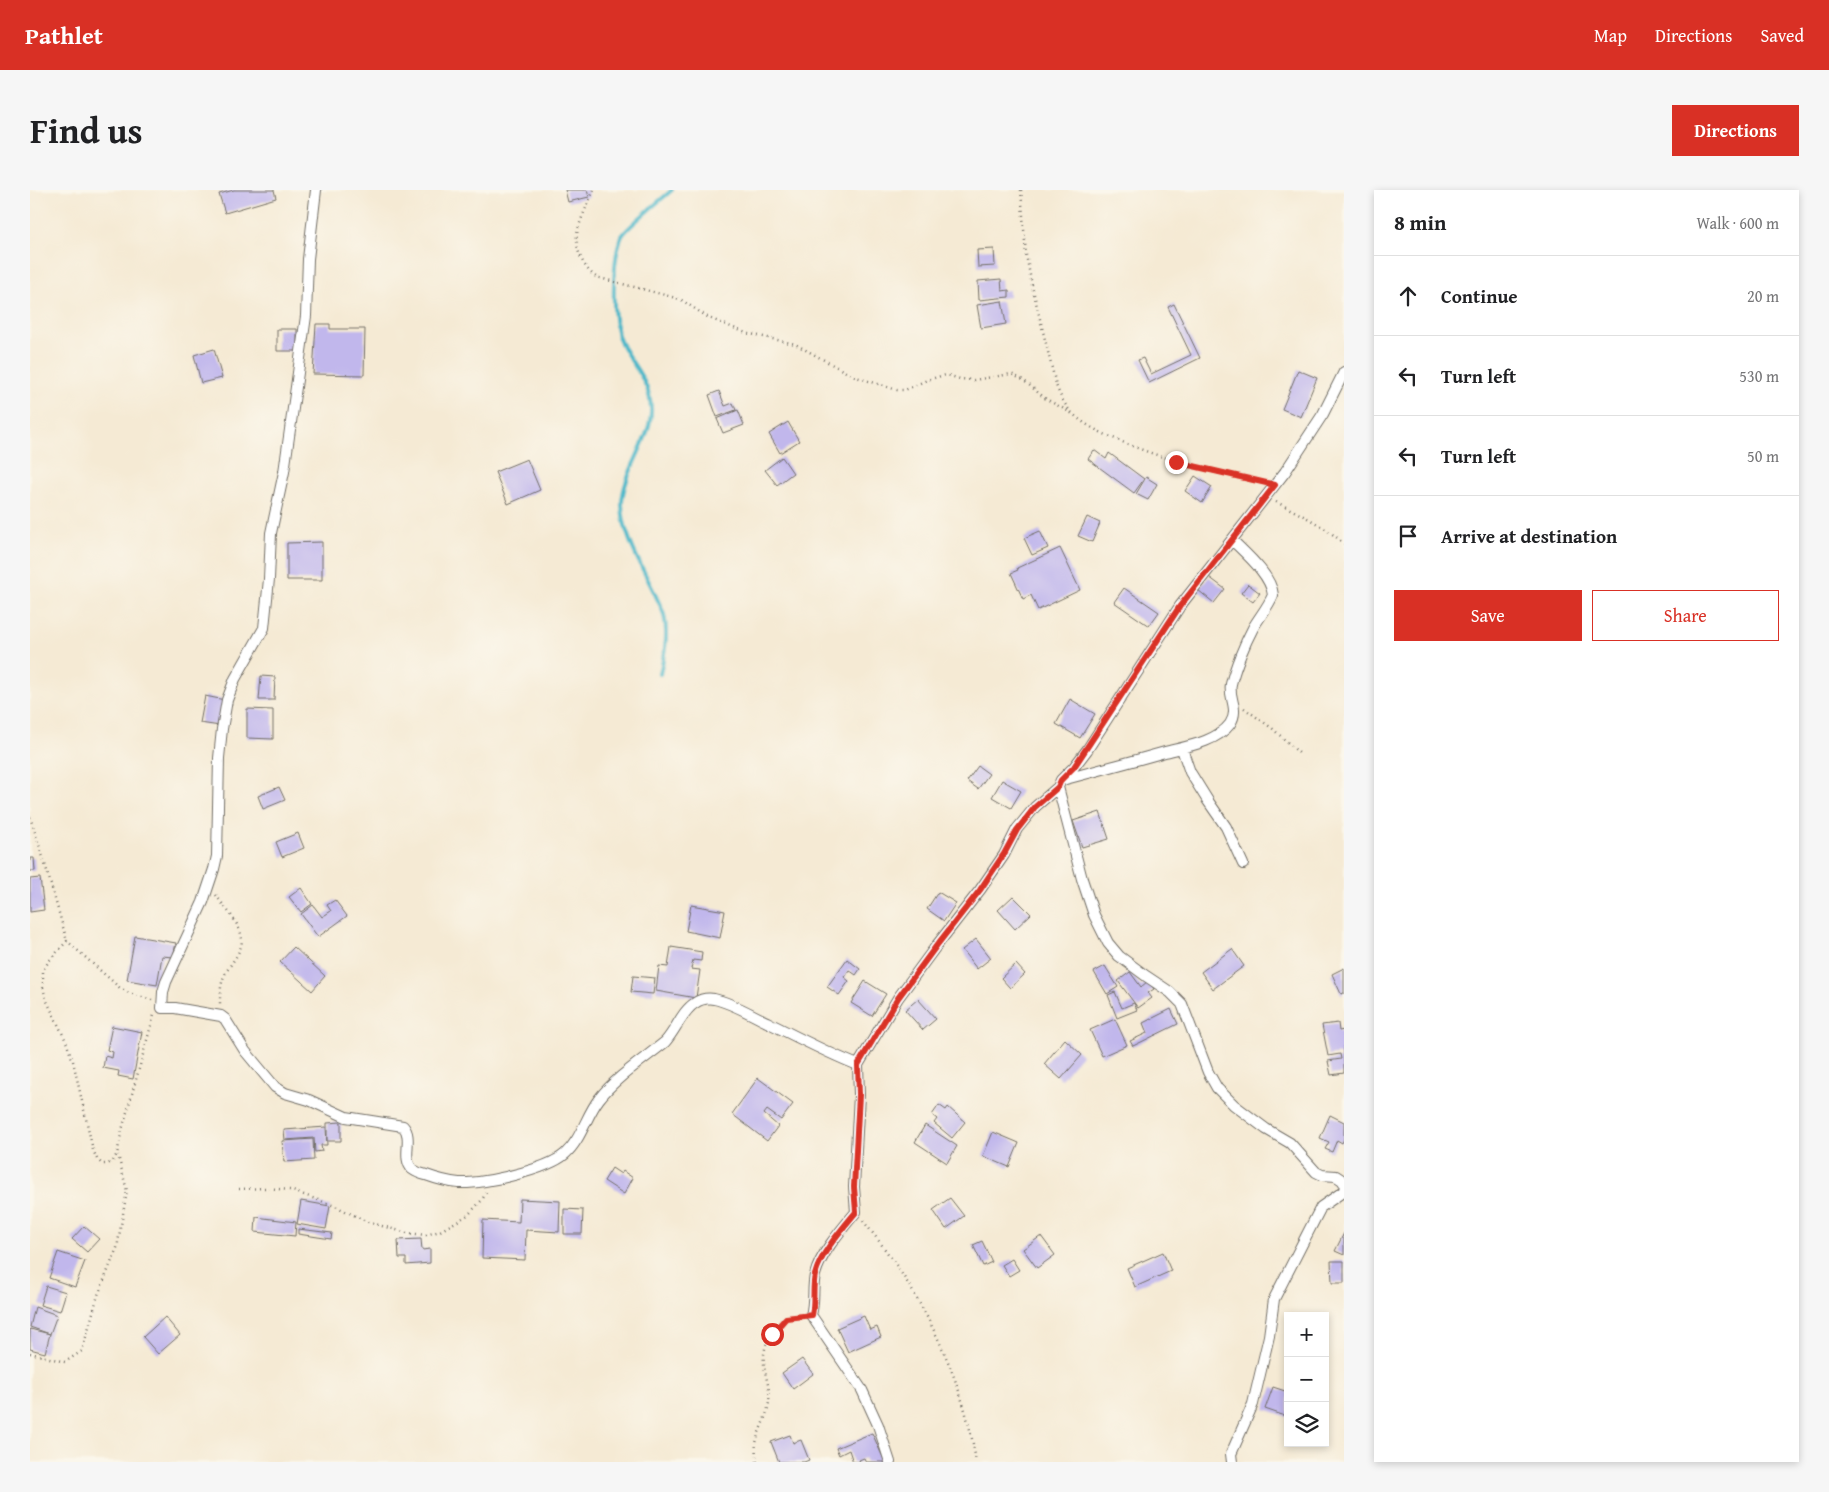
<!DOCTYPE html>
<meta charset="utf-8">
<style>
body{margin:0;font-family:"Gentium Book Plus",serif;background:#f6f6f6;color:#202124}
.controls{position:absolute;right:15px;bottom:15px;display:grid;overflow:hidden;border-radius:0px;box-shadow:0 2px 8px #0003}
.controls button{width:45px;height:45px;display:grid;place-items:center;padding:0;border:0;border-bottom:1px solid #e0e0e0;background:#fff;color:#202124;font:25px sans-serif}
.stop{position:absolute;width:15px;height:15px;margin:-11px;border:4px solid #d93025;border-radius:50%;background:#fff}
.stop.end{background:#d93025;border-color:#fff;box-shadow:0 1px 5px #0008}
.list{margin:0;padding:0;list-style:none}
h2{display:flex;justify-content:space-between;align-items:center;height:65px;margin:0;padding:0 20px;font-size:21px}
h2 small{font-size:16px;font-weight:400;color:#757577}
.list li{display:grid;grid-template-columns:32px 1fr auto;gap:15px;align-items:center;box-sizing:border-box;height:80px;padding:0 20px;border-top:1px solid #e0e0e0}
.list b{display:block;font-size:19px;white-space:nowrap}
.list em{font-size:16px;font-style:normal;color:#757577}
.actions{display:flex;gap:10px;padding:15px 20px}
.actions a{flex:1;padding:11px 0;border:1px solid #d93025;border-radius:0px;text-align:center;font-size:18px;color:#d93025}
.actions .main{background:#d93025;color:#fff}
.icon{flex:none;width:28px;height:28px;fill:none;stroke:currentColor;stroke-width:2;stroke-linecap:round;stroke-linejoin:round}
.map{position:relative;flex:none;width:1314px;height:1272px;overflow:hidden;border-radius:0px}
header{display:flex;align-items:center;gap:30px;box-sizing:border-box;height:70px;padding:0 25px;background:#d93025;color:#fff}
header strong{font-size:24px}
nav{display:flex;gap:28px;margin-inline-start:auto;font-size:18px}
.intro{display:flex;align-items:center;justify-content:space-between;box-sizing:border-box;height:120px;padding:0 30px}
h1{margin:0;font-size:35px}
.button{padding:12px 22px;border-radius:0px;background:#d93025;color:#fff;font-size:18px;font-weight:700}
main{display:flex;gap:30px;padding:0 30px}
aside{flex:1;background:#fff;border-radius:0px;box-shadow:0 2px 8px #0003}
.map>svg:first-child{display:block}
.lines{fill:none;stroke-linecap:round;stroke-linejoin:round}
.stream{stroke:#4db8c9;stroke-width:4}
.building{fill:#c1b7ec}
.minor-casing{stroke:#726e66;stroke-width:12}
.path{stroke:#726e66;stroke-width:2.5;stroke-dasharray:1 4;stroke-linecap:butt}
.minor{stroke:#fff;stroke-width:10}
.route{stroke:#d93025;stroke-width:6}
</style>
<header>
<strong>Pathlet</strong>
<nav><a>Map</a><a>Directions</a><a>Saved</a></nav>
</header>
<div class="intro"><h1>Find us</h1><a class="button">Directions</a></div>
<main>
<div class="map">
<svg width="1314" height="1272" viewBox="0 0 1314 1272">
<rect width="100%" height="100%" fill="#fbf7ec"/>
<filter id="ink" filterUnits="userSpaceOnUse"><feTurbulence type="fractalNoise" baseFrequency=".02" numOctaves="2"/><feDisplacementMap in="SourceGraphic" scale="10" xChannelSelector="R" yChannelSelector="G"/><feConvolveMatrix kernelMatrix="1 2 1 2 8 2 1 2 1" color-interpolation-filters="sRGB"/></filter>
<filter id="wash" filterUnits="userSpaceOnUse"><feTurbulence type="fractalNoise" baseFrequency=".0096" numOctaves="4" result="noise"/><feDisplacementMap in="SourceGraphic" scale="20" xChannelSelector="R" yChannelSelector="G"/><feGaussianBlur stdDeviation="1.12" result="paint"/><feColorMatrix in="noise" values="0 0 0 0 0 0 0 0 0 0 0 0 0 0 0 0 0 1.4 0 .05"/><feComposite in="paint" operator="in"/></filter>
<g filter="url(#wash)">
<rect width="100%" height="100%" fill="#f5ead4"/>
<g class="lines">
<path class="stream" d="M630,484C634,465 639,445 634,425C632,418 628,411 625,404C612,377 591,342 592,312C594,281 623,246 621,218C620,190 601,175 590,151C581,129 582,67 592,46C597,37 632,9 642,0"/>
</g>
<g id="blocks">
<path class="building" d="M204,0H244L246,8L195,23L189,4Z
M535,0H557L559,7L538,12Z
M964,59L965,76L948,77L947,60Z
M971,89L972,101L979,100V107L949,110L948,91Z
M972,111L976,134L951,138L947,115Z
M1144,114L1170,168L1119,193L1108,170L1113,168L1121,184L1161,165L1138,117Z
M286,134H300V139H335L334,185L283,184Z
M247,139H267V161H247Z
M184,159L192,188L171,193L164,165Z
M1268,180L1287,188L1271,227L1252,219Z
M689,201L695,216L703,213L706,220L687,227L679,205Z
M708,220L714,235L693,243L687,229Z
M758,232L769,251L750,263L739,244Z
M1064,260L1076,269L1079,263L1114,289L1104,303L1058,269Z
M752,267L763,283L747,295L735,280Z
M497,269L510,300L478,314L465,282Z
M1165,286L1182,297L1172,313L1155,301Z
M1116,287L1127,294L1118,310L1106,304Z
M1057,327L1070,333L1062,352L1048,346Z
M1010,341L1018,358L1002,365L994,348Z
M292,352V390H257V353Z
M1030,358L1050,400L1008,420L1001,405L993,409L981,383L988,380L987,378Z
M1179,387L1195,399L1184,413L1168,400Z
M1218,394L1230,403L1223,412L1211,403Z
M1094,398L1129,422L1119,436L1084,412Z
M231,486L245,487L244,510H229Z
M175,506L195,510L190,536L170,533Z
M1040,509L1065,524L1050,548L1026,534Z
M217,519L243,520V549L217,548Z
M948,576L959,584L948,599L937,591Z
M972,590L991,601L981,618L962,607Z
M249,597L255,610L233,619L228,606Z
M1070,622L1079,649L1052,657L1043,631Z
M268,643L274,658L252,667L246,652Z
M0,668H4L5,681H0Z
M10,688L14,720L0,722V689Z
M271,698L282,714L271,722L259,707Z
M908,702L926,713L914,731L897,719Z
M983,706L1001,724L985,739L968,720Z
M305,710L317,726L288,747L271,724L283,715L292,727L301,721L297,715Z
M661,715L695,721L690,748L656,741Z
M105,746L146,753L143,767L132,766L127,795L97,790Z
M946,749L961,768L947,779L932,760Z
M264,757L295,786L282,801L250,772Z
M641,757L672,762L671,771L663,770L661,779L670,780L666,808L626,801L629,776L638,777Z
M1202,759L1214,776L1183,799L1171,782Z
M817,769L830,779L826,785L819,780L814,787L819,791L809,805L797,797Z
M986,774L995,784L980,798L971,788Z
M1075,776L1088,797L1077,804L1064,782Z
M1314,778V803L1311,804L1302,784Z
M1100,782L1111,797L1118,791L1124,799L1118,803L1122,808L1108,818L1088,791Z
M603,786L625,788L623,804L601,802Z
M835,791L856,804L842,826L821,813Z
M1085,802L1092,818L1104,813L1107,820L1087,828L1078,805Z
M888,809L906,829L893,840L875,820Z
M1141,819L1148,834L1103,856L1100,851L1117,843L1113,833Z
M1085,829L1097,855L1072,866L1060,840Z
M1308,833L1309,841L1314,840V883L1301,885L1298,871L1311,869L1310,864L1298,866L1292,835Z
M82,836L112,842L103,889L88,886L89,881L73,878L75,866L82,868L83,862L77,860Z
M1035,849L1052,865L1031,889L1014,874Z
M728,888L763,914L751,930L737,920L734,924L748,936L737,951L702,924Z
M909,915L916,920L918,917L935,932L922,948L904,933L907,929L902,925Z
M1300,925L1314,932V949L1312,953L1307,950L1302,962L1295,959L1299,952L1290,948Z
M311,932V951H297V933Z
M895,935L927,956L917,973L885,952Z
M296,937L297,955H291L292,961L285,962L284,948L255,950L254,940Z
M963,942L989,953L979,977L953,966Z
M283,949L284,970L254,972L252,951Z
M582,978L591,984L593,981L603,988L594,1004L574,991Z
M920,1008L934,1026L916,1039L903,1020Z
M490,1009L530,1011L529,1042L496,1040L495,1070L452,1068L453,1030L489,1032Z
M271,1011L300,1016L296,1039L267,1034Z
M534,1019L553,1020L552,1044H534Z
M226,1027L266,1032L265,1046L225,1042Z
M54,1036L69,1049L57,1062L42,1049Z
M268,1039L302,1043L301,1049L268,1044Z
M1314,1043V1065L1305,1061Z
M1011,1046L1025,1065L1007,1078L993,1059Z
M391,1049L392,1060L400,1059V1073L376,1075V1068H369L368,1050Z
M952,1051L962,1072L953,1076L943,1055Z
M28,1062L55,1071L45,1097L19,1088Z
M1133,1062L1141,1081L1105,1097L1097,1078Z
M982,1069L989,1080L979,1086L972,1075Z
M1301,1071H1314V1093H1302Z
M16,1096L36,1102L30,1121L10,1115Z
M5,1117L27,1125L20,1144L0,1137Z
M834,1126L840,1140L847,1137L851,1147L818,1162L807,1138Z
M135,1127L150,1145L128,1164L113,1147Z
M0,1139L20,1144L15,1163L0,1159Z
M772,1169L783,1184L763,1199L752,1183Z
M1243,1197L1258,1202V1227L1235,1219Z
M842,1243L855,1272H836L834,1268L829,1270L830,1272H823L819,1260L809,1265L806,1258Z
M760,1245L763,1253L771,1250L779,1270L774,1272H749L741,1252Z"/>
</g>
</g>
<g filter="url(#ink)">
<use href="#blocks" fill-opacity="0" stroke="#726e66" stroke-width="1"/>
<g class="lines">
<g class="minor-casing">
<path id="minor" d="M286,0L278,69L276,126L254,282L241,343L239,389L234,438L205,489L197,510L192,539L189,568L187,666L184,679L173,712L136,792L133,802L132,818H145L191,826L195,829L215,861L245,897L255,903L279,910L316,927L373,936C384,948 371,967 382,979C386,982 391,984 396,985C407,989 418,992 429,993C453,994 517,980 535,964C551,950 556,926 569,909C585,888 614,869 635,852C646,840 652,821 665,813C671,809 678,808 684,809C703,813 720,824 737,832C767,847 797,863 828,875
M1314,182L1293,224L1255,282L1150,416L1057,560L1044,577L1031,590L1028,597L1052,689L1064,725L1078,753L1089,766L1116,786L1140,802L1152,814L1178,882L1187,898L1204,915L1236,939L1260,953L1286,982L1292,985L1306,986L1312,990L1314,993
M1152,559L1160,582L1178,611L1196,637L1213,674
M1032,590C1066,581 1100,572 1135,562C1154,557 1187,552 1200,534C1210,519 1198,508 1201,494C1205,477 1215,453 1223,438C1230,426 1238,417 1243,405C1241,385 1216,364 1202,350
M860,1272L848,1235L832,1200L781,1125C785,1111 782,1098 785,1085C790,1064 812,1039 826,1022L824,997L829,905L828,875L868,808L907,755L950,700L974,665L987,639L1005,617L1028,597
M1202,1272L1201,1264L1223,1214L1239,1146L1244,1109L1291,1017L1314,1001"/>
</g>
<path class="path" d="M564,0C559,11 548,34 547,45C545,60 554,79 566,87L650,109L679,128L716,143L765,154L823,186L867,200H875L897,190L911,186L917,185L930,189L944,190L981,184L993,190L1016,209L1043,224
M991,0L996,65L1003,100L1026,195C1030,206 1035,216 1043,224C1057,237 1074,244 1090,251C1137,271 1184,282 1234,293
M1246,312C1270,324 1294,335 1314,354
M1214,518L1243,539L1270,564
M0,627L13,667L37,751
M186,705C194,717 207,730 211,744C216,761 198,774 193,789C190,798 190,807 190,816
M122,810L99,803L90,798L37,751L19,771L13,780V797L16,809L35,849L43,871L63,960L67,969L72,974H78L83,971L87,964L92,940L124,825
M209,999L236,998L260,1000L305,1016L338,1032L377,1043L396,1045L410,1041L438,1025L452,1010L457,1001
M833,1031C888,1097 934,1186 946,1272
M0,1163L35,1172L52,1161L68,1105L87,1058L97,1001L88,965
M727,1272C721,1245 736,1236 739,1212C741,1199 735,1187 734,1174C732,1158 741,1138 755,1129C759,1127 765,1127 770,1126"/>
<use href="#minor" class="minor"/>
</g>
</g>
<g class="lines" filter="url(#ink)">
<path class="route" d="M742,1144L756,1128L782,1125C785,1111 782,1098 785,1085C790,1064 812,1039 826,1022L824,997L829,905L828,875L868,808L907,755L950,700L974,664L987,640L1005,617L1028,597L1031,590L1044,577L1150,416L1245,295L1146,272"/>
</g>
</svg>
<div class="controls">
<button>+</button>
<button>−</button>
<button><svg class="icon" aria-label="layers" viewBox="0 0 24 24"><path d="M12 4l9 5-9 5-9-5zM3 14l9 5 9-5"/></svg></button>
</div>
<div class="stop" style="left:742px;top:1144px"></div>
<div class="stop end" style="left:1146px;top:272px"></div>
</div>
<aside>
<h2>8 min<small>Walk · 600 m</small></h2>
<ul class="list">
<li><svg class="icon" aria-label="ahead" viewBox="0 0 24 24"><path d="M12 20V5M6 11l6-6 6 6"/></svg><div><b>Continue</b></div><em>20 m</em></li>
<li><svg class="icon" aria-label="left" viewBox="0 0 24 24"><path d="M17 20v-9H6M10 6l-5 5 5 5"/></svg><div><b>Turn left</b></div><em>530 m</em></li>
<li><svg class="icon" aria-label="left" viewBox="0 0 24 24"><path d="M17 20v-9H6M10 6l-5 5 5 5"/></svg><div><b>Turn left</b></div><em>50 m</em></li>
<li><svg class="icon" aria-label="arrive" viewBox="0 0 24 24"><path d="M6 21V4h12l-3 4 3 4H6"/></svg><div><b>Arrive at destination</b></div></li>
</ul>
<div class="actions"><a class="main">Save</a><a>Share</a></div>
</aside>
</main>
